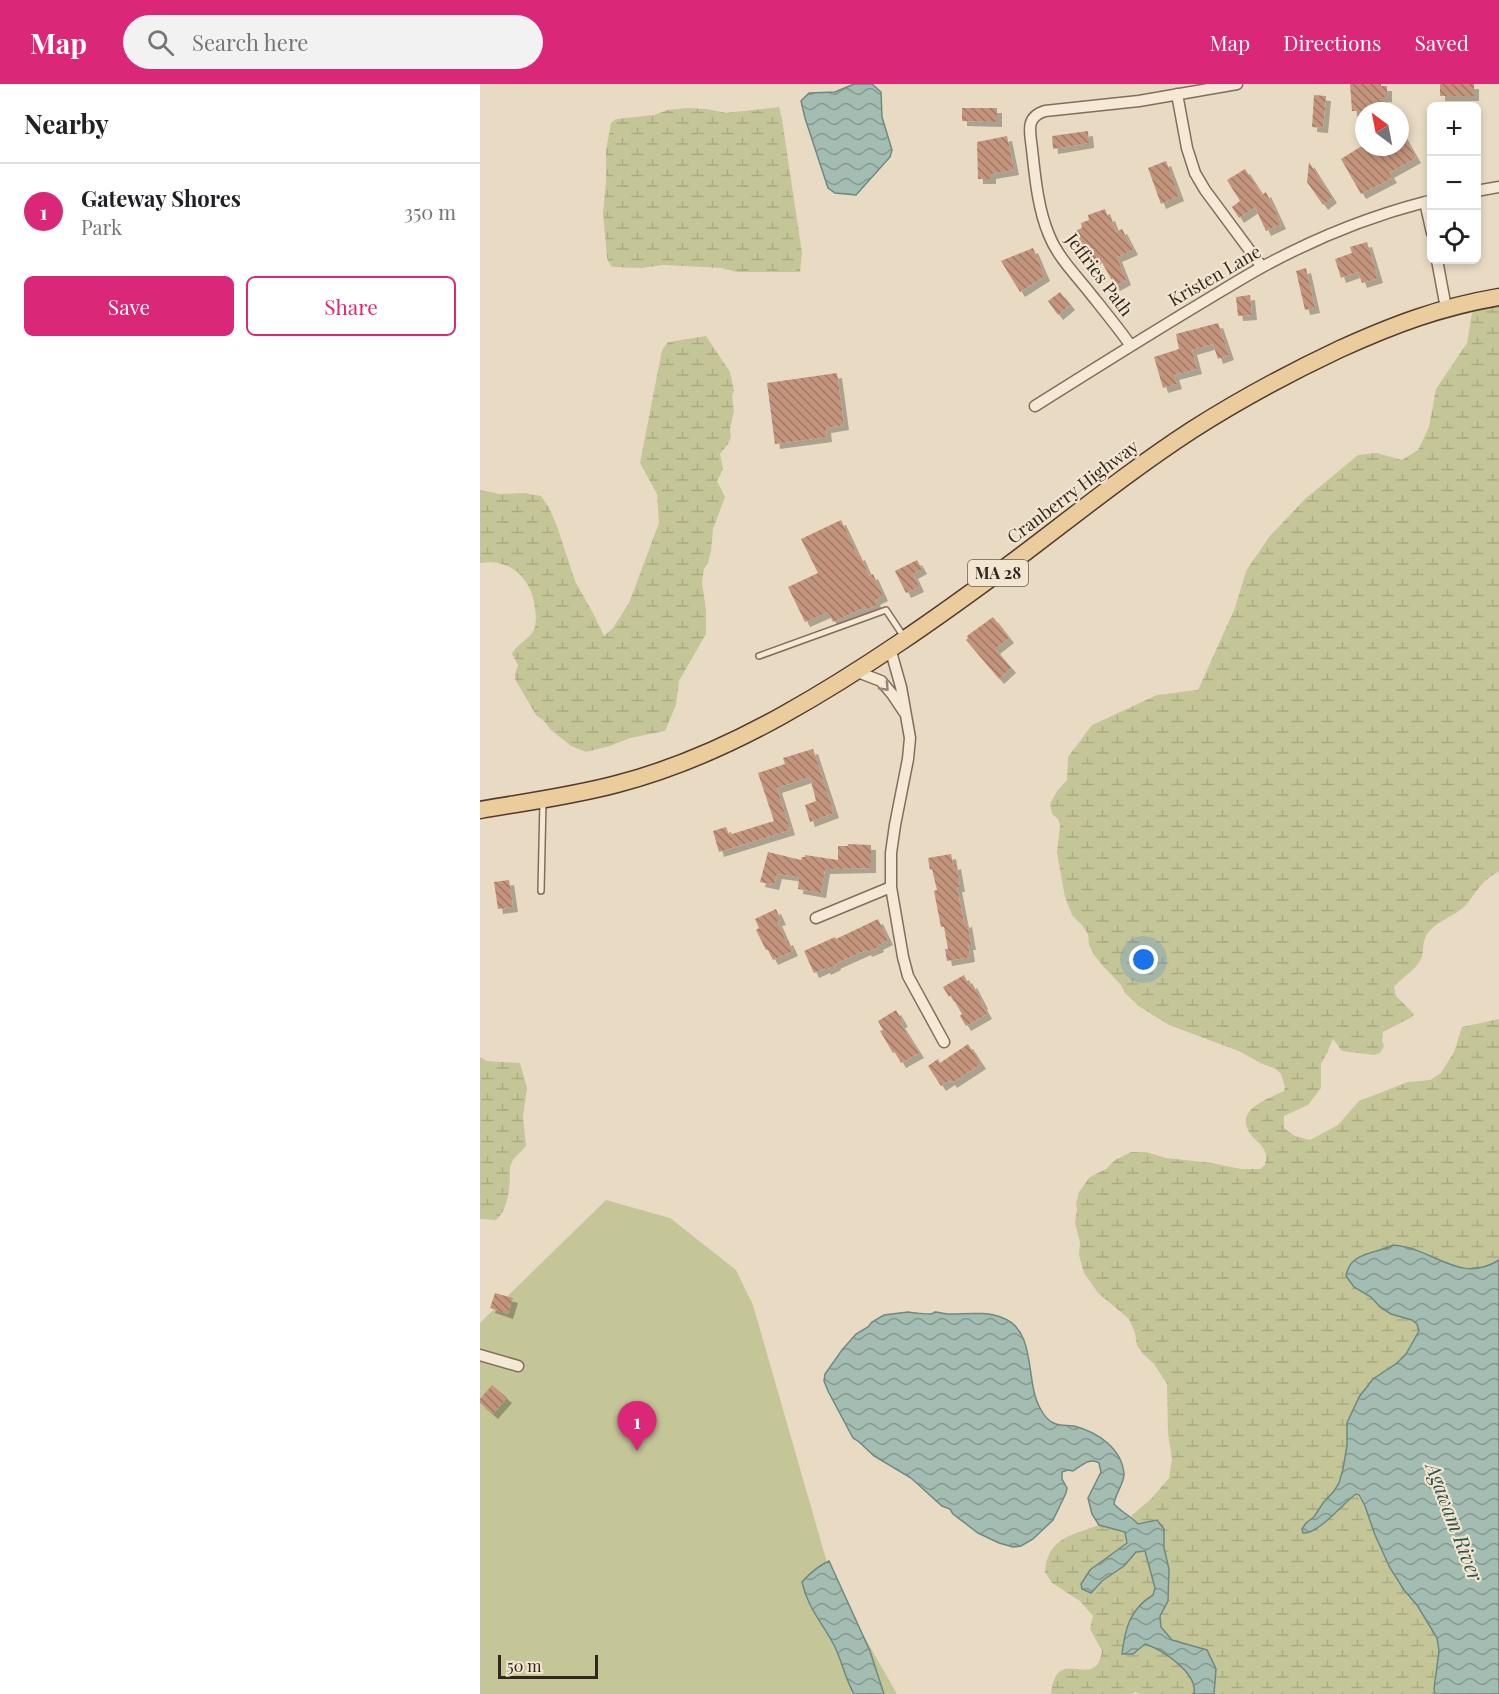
<!DOCTYPE html>
<meta charset="utf-8">
<style>
body{margin:0;font-family:"Playfair Display",serif;background:#f2f2f2;color:#202124}
.controls{position:absolute;right:18px;top:18px;display:grid;overflow:hidden;border-radius:9px;box-shadow:0 3px 9px #0003}
.controls button{width:54px;height:54px;display:grid;place-items:center;padding:0;border:0;border-bottom:2px solid #e0e0e0;background:#fff;color:#202124;font:30px sans-serif}
.compass{position:absolute;left:875px;top:18px;width:54px;height:54px;border-radius:50%;background:#fff;box-shadow:0 3px 9px #0003;rotate:328deg}
.scale{position:absolute;left:18px;bottom:15px;width:100px;box-sizing:border-box;padding-left:6px;border:3px solid #33261e;border-top:0;font-size:16px;line-height:21px;white-space:nowrap;color:#33261e;-webkit-text-stroke:4px #f2e6d1;paint-order:stroke}
.you{position:absolute;left:664px;top:876px;width:21px;height:21px;margin:-15px;border:4px solid #fff;border-radius:50%;background:#1a73e8;box-shadow:0 0 0 9px #1a73e833}
.badge{display:grid;place-items:center;width:39px;height:39px;border-radius:50%;background:#db2777;color:#fff;font-size:20px;font-weight:700}
.pin{position:absolute;translate:-50% -50px;filter:drop-shadow(0 2px 3px #0008)}
.pin::after{content:'';position:absolute;top:32px;width:21px;height:18px;background:inherit;clip-path:polygon(0 0,100% 0,50% 100%)}
.list{margin:0;padding:0;list-style:none}
h2{display:flex;justify-content:space-between;align-items:center;height:78px;margin:0;padding:0 24px;font-size:26px}
h2 small{font-size:20px;font-weight:400;color:#757577}
.list li{display:grid;grid-template-columns:39px 1fr auto;gap:18px;align-items:center;box-sizing:border-box;height:96px;padding:0 24px;border-top:2px solid #e0e0e0}
.list b{display:block;font-size:22px;white-space:nowrap}
.list p{margin:0;font-size:20px;white-space:nowrap;color:#757577}
.list em{font-size:20px;font-style:normal;color:#757577}
.actions{display:flex;gap:12px;padding:18px 24px}
.actions a{flex:1;padding:14px 0;border:2px solid #db2777;border-radius:9px;text-align:center;font-size:21px;color:#db2777}
.actions .main{background:#db2777;color:#fff}
.icon{flex:none;width:33px;height:33px;fill:none;stroke:currentColor;stroke-width:2;stroke-linecap:round;stroke-linejoin:round}
.map{position:relative;flex:none;width:1019px;height:1610px;overflow:hidden}
header{display:flex;align-items:center;gap:36px;box-sizing:border-box;height:84px;padding:0 30px;background:#db2777;color:#fff}
header strong{font-size:28px}
nav{display:flex;gap:33px;margin-inline-start:auto;font-size:21px}
.search{width:420px;height:54px;background:#f2f2f2;display:flex;align-items:center;gap:15px;box-sizing:border-box;padding:0 21px;border-radius:33px;color:#757577;font-size:22px}
main{display:flex}
aside{flex:1;background:#fff}
.map>svg:first-child{display:block}
.wetland{fill:url(#wetland-marsh)}
.green{fill:#c5c698}
.water{fill:url(#water-waves);stroke:#6d8a80;stroke-width:1.5}
.building{fill:url(#building-back-hatch);filter:url(#shadow)}
.lines{fill:none;stroke-linecap:round;stroke-linejoin:round}
.lane-casing{stroke:#826d5b;stroke-width:8}
.street-casing{stroke:#826d5b;stroke-width:13}
.primary-casing{stroke:#503c2f;stroke-width:19}
.lane{stroke:#f5e9d5;stroke-width:5}
.street{stroke:#f5e9d5;stroke-width:10}
.primary{stroke:#eacc9d;stroke-width:16}
.oneway{stroke:#94887a}
.labels{text-anchor:middle;stroke-width:4.5;stroke-linejoin:round;paint-order:stroke}
.shield{fill:#f2e6d1;stroke:#6c6054;stroke-width:1.5}
.shield-label{font-size:16px;font-weight:bold;fill:#33261e}
.street-label{font-size:18px;fill:#33261e;stroke:#f2e6d1}
.water-label{font-size:20px;font-style:italic;fill:#2f514c;stroke:#f2e6d1}
</style>
<header>
<strong>Map</strong>
<div class="search"><svg class="icon" aria-label="search" viewBox="0 0 24 24"><circle cx="10" cy="10" r="6"/><path d="M15 15l6 6"/></svg>Search here</div>
<nav><a>Map</a><a>Directions</a><a>Saved</a></nav>
</header>
<main>
<aside>
<h2>Nearby<small></small></h2>
<ul class="list">
<li><span class="badge">1</span><div><b>Gateway Shores</b><p>Park</p></div><em>350 m</em></li>
</ul>
<div class="actions"><a class="main">Save</a><a>Share</a></div>
</aside>
<div class="map">
<svg width="1019" height="1610" viewBox="0 0 1019 1610">
<defs>
<pattern id="wetland-marsh" width="20" height="14" patternUnits="userSpaceOnUse" patternTransform="scale(1.5)"><rect width="20" height="14" fill="#c5c698"/><path d="M1 5h8M5 5V1M11 12h8M15 12V8" fill="none" stroke="#aaaa83"/></pattern>
<pattern id="water-waves" width="16" height="10" patternUnits="userSpaceOnUse" patternTransform="scale(1.5)"><rect width="16" height="10" fill="#a4bdb3"/><path d="M0 5q4-4 8 0t8 0" fill="none" stroke="#869991"/></pattern>
<pattern id="building-back-hatch" width="6" height="6" patternUnits="userSpaceOnUse" patternTransform="scale(1.5)"><rect width="6" height="6" fill="#c4947c"/><path d="M-1 5l2 2M0 0l6 6M5-1l2 2" fill="none" stroke="#a07965"/></pattern>
<filter id="shadow"><feDropShadow dx="5" dy="5" stdDeviation="0" flood-color="#0004"/></filter>
</defs>
<rect width="100%" height="100%" fill="#e9dbc3"/>
<path class="wetland" d="M299,23L302,35L322,169L320,188H257L241,184L184,181L161,184L132,183L128,177L127,173L123,129L126,97V66L131,39L136,35L174,31L187,26L207,24L227,25L246,29Z
M1004,217H1019V787C1011,792 1004,797 998,805C992,812 988,821 980,826C970,834 954,839 947,850C941,859 945,869 940,877C934,887 922,893 914,903L916,912L934,930L932,933L903,948L902,956L904,962L900,969L894,971L862,967L853,955L847,969L841,980V1004L828,1021L804,1032V1044L815,1052L830,1056L858,1041L879,1017L928,998L950,996L961,989L974,968L982,943L1019,935V1176C977,1202 956,1163 916,1161C911,1161 899,1166 893,1167L874,1203L891,1213L900,1223L911,1230L932,1236L937,1239L939,1247L926,1270L917,1279L893,1295L867,1339V1361L863,1385L859,1399L854,1407L843,1419L834,1433L826,1439L839,1444L867,1417L876,1410L885,1422L895,1451L910,1484L924,1506L937,1521L957,1554L959,1567L954,1605L955,1610H734L736,1585L727,1566L692,1556L681,1543L680,1532L688,1517L689,1485L684,1464V1445L658,1440L651,1432L671,1415L689,1394L692,1375L688,1349L687,1300L674,1280L663,1270L657,1261L655,1249L649,1235L618,1209L604,1189L599,1171L600,1158L595,1139L597,1125L596,1120L599,1108L610,1093L626,1085L635,1076L651,1068H666L686,1074L732,1079L761,1085H780L785,1081C785,1078 787,1075 786,1071C785,1063 777,1058 772,1052C752,1027 785,1016 804,1007L805,1003L801,990L796,985L780,979L761,968L689,941L660,923L645,909L641,901L623,882L614,871L609,861L608,850L602,841L592,831L585,813L577,769L580,741L578,735L572,730L570,720L577,707L587,696L588,673L612,641L677,611L718,606L755,524L766,487L789,453L825,415L878,371L897,369L922,376L938,366L949,343L956,305L987,259L992,229Z
M226,252L250,288L254,307L252,312L254,327L250,345L251,353L248,360L240,370L243,385L237,397L245,413L233,445L231,467L228,479L224,485L222,498L226,526V550L199,597L196,621L185,647L150,654L130,662L106,668L91,662L71,646L64,637L56,631L35,595V590L38,581L32,570C37,559 53,554 55,542C57,534 55,525 54,518C49,491 27,474 0,479V406L20,410L45,409L61,412L69,424L77,442L95,497L114,531L124,552L133,544L149,519L179,439L177,410L160,379L182,266L188,258Z
M0,973L7,977L40,979L47,1004L43,1033L46,1062C41,1068 33,1074 31,1080C29,1085 30,1090 30,1095C29,1109 27,1127 16,1136L0,1135Z
M619,1441L645,1448L647,1459L610,1486L611,1509L622,1497L644,1481L656,1468L665,1467L675,1504L673,1511L662,1518L653,1570L665,1560C683,1566 718,1589 714,1610H660L655,1608L650,1610H571C576,1566 603,1596 617,1581C620,1577 621,1572 622,1567L610,1545L613,1532L600,1517L572,1499L565,1488C567,1454 592,1451 619,1441Z"/>
<path class="green" d="M126,1116L190,1134L256,1186L273,1221L352,1496L417,1610H0V1239Z"/>
<path class="water" d="M374,0H392L401,8L402,33L412,66L410,73L376,111L355,109L348,104L325,34L321,17L329,9L355,8Z
M913,1161C921,1162 929,1163 936,1166C966,1177 987,1196 1019,1176V1610H955L954,1605L959,1567L957,1554L937,1521L924,1506L910,1484L895,1451L885,1422L879,1411L876,1410C863,1419 838,1451 823,1449L822,1445L826,1439L834,1433L843,1419L854,1407L859,1399L863,1385L867,1361V1339L879,1313L893,1295L917,1279L926,1270L939,1247L937,1240L932,1236L911,1230L900,1223L891,1213L874,1203L866,1192C870,1167 897,1170 913,1161Z
M428,1228C432,1229 447,1230 451,1230C452,1230 453,1229 455,1228C459,1228 464,1230 469,1230C487,1230 506,1227 523,1234C557,1247 545,1298 560,1324C563,1330 569,1338 576,1340C581,1342 588,1341 594,1342C617,1348 642,1364 644,1390C644,1400 635,1410 634,1420C641,1428 651,1432 658,1440L677,1436L684,1445V1464L689,1485L688,1517L680,1532L681,1543L692,1556L727,1566L736,1585L734,1610H714C718,1589 683,1566 665,1560L653,1570H642C645,1544 650,1525 673,1511L675,1504L665,1467L656,1468L644,1482L622,1497L611,1509L602,1505L601,1500L610,1486L647,1459L645,1448L619,1441L612,1430L608,1414L621,1388L619,1379C610,1373 602,1381 593,1387L588,1386L582,1388V1395L587,1404L586,1409L573,1436L553,1455L541,1462L533,1463L519,1459L498,1449L473,1430L470,1425L462,1422L431,1394L394,1372L378,1357L373,1354L348,1307L344,1297L345,1290L362,1266L376,1250L388,1243L392,1238L404,1231Z
M349,1477L390,1567L404,1610H374C365,1594 362,1577 354,1561C342,1538 328,1525 322,1498C330,1489 338,1482 349,1477Z"/>
<path class="building" d="M870,0H901V2H907V13H903V27H872Z
M960,0H994V12H960Z
M834,11L846,12L843,44L832,43Z
M482,24H517V38L482,37Z
M920,46L936,74L909,89L912,94L881,110L861,75L880,63H920Z
M608,47L609,59L573,65L572,52Z
M527,52L534,86L511,90V95H498L497,58Z
M686,77L699,112L681,120L668,84Z
M829,78L852,114L843,121L827,98Z
M765,85L782,111L786,108L801,140L786,147L775,123L759,134L752,123L760,117L747,96Z
M625,125L628,133L630,132L636,148L642,145L653,166L637,173L646,196L635,202L619,173L611,177L595,147L602,144L601,139L609,136L608,131Z
M887,158L898,194L882,199L878,188L861,194L855,175L872,169L870,163Z
M553,164L565,192L540,208L521,177Z
M826,184L835,224L825,226L816,187Z
M580,208L590,221L578,231L568,217Z
M770,211L772,231L758,232L756,213Z
M738,239L749,271L738,275L733,260L712,266L717,285L694,291L697,300L683,304L674,273L699,265L696,250Z
M357,289L364,341L346,344L347,353L295,360L287,299Z
M361,436L378,472L380,471L389,492L393,490L403,512L395,516L397,521L386,526L385,523L353,538L348,528L325,538L308,503L338,489L321,455Z
M437,476L442,485L433,490L439,503L426,509L415,487Z
M513,533L529,554L515,565L531,584L519,595L486,556L488,554L487,552Z
M333,665L354,729L330,738L325,721L336,717L330,693L297,704L310,746L239,768L233,747L246,743L249,751L294,737L278,689L305,680L303,674Z
M368,760L391,761V784L345,785L341,809L318,805L319,793L297,790L294,801L280,798L288,768L321,776L322,773H325V771L358,776V762H368Z
M471,770L473,781L476,780L480,803H477L484,839L487,838L491,861H488L490,873L467,877L465,865H468L464,843H461L454,807L457,806L452,785L450,786L448,774Z
M29,796L33,823L18,825L14,798Z
M296,825L301,836L297,837L306,857L308,856L313,867L293,876L288,866H286L276,846L279,844L275,835Z
M398,835L408,856L398,861L399,863L387,868L386,866L355,880L356,881L346,886L345,884L334,889L324,867L355,853L356,855Z
M484,891L489,901L492,899L503,920L502,921L507,930L486,942L480,932L482,930L471,911L469,913L463,903Z
M416,926L423,938L420,939L439,969L421,979L415,968L413,969L400,947L403,946L398,937Z
M488,960L501,980L472,999L470,996L461,1002L448,982L458,975L460,979Z
M15,1209L33,1214L28,1230L10,1224Z
M12,1301L27,1314L13,1330L0,1319V1315Z"/>
<g class="lines">
<g class="lane-casing">
<path id="lane" d="M279,572L406,526L424,553
M61,807L63,717"/>
</g>
<g class="street-casing">
<path id="street" d="M697,10L707,64L715,89L725,106L782,183
M996,107L1019,103
M950,117L945,118L952,149
M957,176L966,224
M651,262C637,242 621,223 606,204C592,187 577,171 569,151C558,125 555,93 552,65C550,48 545,33 565,27L659,17L757,0
M555,322C609,288 663,254 718,221C740,208 762,194 784,182C834,155 891,132 945,118
M410,564L421,603L430,654L428,675L415,741L411,769V803L423,873L428,892L464,958
M375,587L401,597L412,610L424,628
M336,834L411,803
M0,1271L38,1282"/>
</g>
<g class="primary-casing">
<path id="primary" d="M0,726C46,718 92,712 137,700C195,685 251,660 303,631C382,587 457,534 530,480C590,435 649,387 712,346C759,316 809,289 860,265C913,241 960,223 1019,213"/>
</g>
<use href="#lane" class="lane"/>
<use href="#street" class="street"/>
<use href="#primary" class="primary"/>
</g>
<defs><path id="oneway-chevron" d="M-2-3.5L2.5 0L-2 3.5" fill="none" stroke-width="1.6" stroke-linecap="round" stroke-linejoin="round" transform="scale(1.5)"/></defs>
<use class="oneway" href="#oneway-chevron" transform="translate(405 603) rotate(46)"/>
<g class="labels">
<rect class="shield" x="488" y="476" width="60" height="26" rx="4.5"/>
<g class="shield-label">
<text x="518" y="495">MA 28</text>
</g>
<g class="street-label">
<text transform="translate(619 191) rotate(53)" y="6">Jeffries Path</text>
<text transform="translate(735 192) rotate(-30)" y="6">Kristen Lane</text>
<text transform="translate(593 408) rotate(-37)" y="6">Cranberry Highway</text>
</g>
<g class="water-label">
<text transform="translate(974 1438) rotate(69)" y="7">Agawam River</text>
</g>
</g>
</svg>
<div class="controls">
<button>+</button>
<button>−</button>
<button><svg class="icon" aria-label="locate" viewBox="0 0 24 24"><circle cx="12" cy="12" r="6"/><path d="M12 2v4M12 18v4M2 12h4M18 12h4"/></svg></button>
</div>
<svg class="compass" viewBox="-18 -18 36 36"><path d="M0-13l5 13h-10z" fill="#e53935"/><path d="M0 13l5-13h-10z" fill="#757577"/></svg>
<div class="scale">50 m</div>
<div class="you"></div>
<div class="pin badge" style="left:157px;top:1367px">1</div>
</div>
</main>
